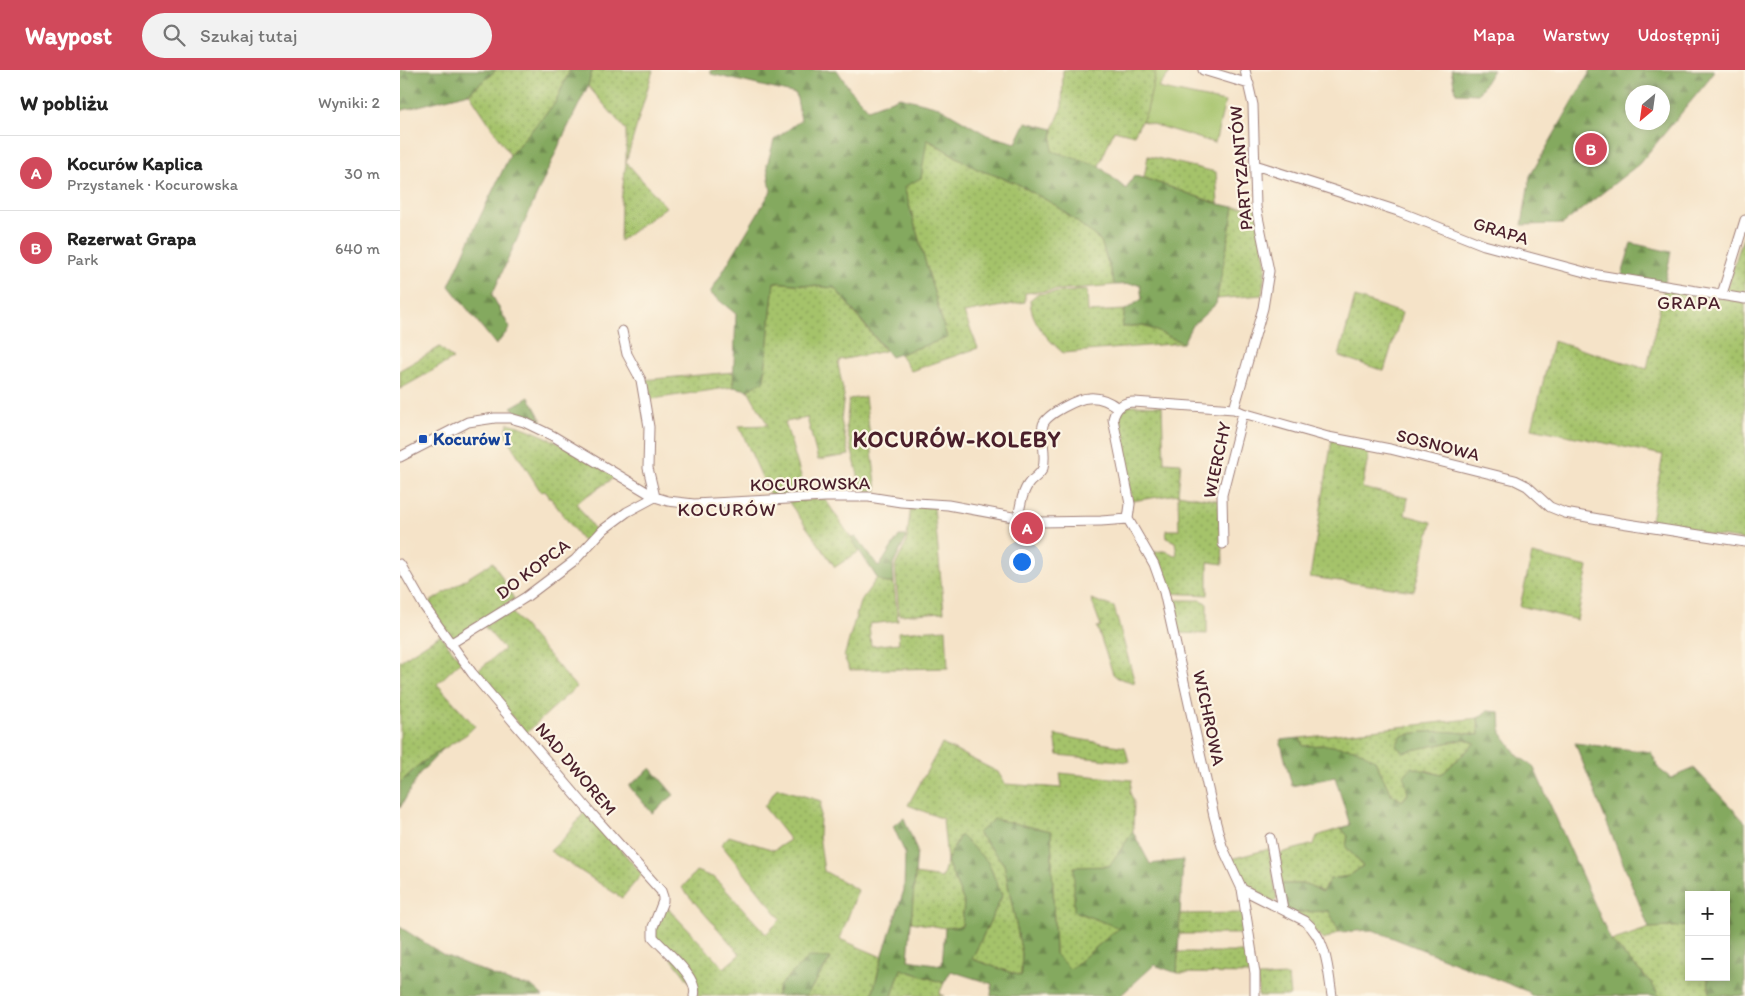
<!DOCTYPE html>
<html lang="pl">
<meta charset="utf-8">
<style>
body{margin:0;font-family:Itim,sans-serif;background:#f2f2f2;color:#222}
.controls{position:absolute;right:15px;bottom:15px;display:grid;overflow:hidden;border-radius:0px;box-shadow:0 2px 8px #0003}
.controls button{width:45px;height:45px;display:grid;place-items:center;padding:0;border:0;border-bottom:1px solid #e0e0e0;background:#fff;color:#222;font:25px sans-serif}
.compass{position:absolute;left:1225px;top:15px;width:45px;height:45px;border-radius:50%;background:#fff;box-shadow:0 2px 8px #0003;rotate:209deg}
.you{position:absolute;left:621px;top:491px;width:18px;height:18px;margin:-12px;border:4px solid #fff;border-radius:50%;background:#1a73e8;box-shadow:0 0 0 8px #1a73e833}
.badge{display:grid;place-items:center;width:32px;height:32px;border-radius:50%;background:#d1495b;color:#fff;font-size:16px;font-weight:700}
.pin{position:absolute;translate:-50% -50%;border:2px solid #fff;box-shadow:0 1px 5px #0006}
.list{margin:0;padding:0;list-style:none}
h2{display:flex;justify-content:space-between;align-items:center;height:65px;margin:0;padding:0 20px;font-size:21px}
h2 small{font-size:16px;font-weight:400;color:#767676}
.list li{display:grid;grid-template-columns:32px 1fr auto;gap:15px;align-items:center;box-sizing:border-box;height:75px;padding:0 20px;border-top:1px solid #e0e0e0}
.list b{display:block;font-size:19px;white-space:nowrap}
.list p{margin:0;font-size:16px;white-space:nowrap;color:#767676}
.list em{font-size:16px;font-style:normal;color:#767676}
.icon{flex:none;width:28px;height:28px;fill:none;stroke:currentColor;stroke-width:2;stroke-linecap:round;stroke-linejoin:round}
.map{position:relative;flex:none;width:1345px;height:926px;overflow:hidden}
header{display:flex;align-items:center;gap:30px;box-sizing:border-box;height:70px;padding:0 25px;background:#d1495b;color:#fff}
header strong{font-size:24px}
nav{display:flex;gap:28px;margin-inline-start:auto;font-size:18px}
.search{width:350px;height:45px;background:#f2f2f2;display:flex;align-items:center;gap:12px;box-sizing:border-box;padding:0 18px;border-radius:28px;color:#767676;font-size:19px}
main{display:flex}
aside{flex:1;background:#fff}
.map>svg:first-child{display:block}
.grass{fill:url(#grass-dots);stroke:#78714b}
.forest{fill:url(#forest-firs);stroke:#676445;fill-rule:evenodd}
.garden{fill:#a5c36b;stroke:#78714b}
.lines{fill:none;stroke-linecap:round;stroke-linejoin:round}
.street-casing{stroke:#a0817a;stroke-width:11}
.street{stroke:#fff;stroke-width:9}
.transit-dot{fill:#1a4fb4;stroke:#fcf5e5;stroke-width:2}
.labels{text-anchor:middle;stroke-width:4.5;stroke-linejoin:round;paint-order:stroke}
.street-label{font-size:18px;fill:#4a1f2b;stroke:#fcf5e5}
.transit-label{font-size:18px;font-weight:bold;fill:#164399;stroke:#fcf5e5;text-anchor:start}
.neighbourhood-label{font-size:19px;letter-spacing:1px;fill:#4a1f2b;stroke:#fcf5e5}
.district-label{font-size:22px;font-weight:bold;letter-spacing:1px;fill:#4a1f2b;stroke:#fcf5e5}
</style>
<header>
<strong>Waypost</strong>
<div class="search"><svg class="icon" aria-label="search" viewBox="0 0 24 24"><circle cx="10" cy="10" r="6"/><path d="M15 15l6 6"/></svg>Szukaj tutaj</div>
<nav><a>Mapa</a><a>Warstwy</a><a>Udostępnij</a></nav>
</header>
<main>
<aside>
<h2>W pobliżu<small>Wyniki: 2</small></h2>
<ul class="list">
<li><span class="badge">A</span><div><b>Kocurów Kaplica</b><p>Przystanek · Kocurowska</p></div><em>30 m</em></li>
<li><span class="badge">B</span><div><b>Rezerwat Grapa</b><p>Park</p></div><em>640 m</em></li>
</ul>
</aside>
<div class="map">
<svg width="1345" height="926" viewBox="0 0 1345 926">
<defs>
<pattern id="grass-dots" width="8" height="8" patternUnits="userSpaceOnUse" patternTransform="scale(1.25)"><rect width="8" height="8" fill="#a5c36b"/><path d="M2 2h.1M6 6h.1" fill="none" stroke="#889e58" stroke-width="1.8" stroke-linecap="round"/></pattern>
<pattern id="forest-firs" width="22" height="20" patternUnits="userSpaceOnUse" patternTransform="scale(1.25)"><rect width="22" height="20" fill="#84a95f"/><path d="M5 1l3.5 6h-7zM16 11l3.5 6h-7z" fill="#6e894f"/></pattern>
</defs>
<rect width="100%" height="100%" fill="#fcf5e5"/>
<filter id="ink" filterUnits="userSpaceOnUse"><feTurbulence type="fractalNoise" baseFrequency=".02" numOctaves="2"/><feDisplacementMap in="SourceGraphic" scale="10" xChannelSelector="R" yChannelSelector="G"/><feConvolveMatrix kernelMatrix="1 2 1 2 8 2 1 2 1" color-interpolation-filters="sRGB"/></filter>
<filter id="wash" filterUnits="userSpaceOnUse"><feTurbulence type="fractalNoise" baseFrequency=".0096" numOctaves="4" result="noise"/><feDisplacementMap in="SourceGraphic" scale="20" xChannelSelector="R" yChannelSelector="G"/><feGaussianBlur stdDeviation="1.12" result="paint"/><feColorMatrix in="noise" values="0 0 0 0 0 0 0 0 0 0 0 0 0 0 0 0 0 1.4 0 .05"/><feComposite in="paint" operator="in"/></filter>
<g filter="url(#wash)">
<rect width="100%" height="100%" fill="#f5e3c8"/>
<path class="grass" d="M96,0H170L155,33L110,85L69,23Z
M192,0H253L226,92L266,137L220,171L221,131L226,92V60L188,16Z
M663,0H756L747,41L734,65L714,60L699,96L651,81L653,59L662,38Z
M526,69L577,99L614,112L657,136L701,171L715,215L625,223V232L564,243L578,278L511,301L500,284L547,268L504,117Z
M748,86L816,102L818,134L744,108Z
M834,137H856L866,195L862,225L816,229Z
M1345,162V228L1325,223Z
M374,212L435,218L485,281L440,290L438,294L444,325L441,350L449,385L418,390L407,348L385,352L406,423L370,425L339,356L368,355L348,320L364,310Z
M1264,217L1345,232V470L1250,456L1263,385L1132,358L1153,271L1247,299Z
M687,220L688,242L725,240L722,257L743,255L783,273L663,283C648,269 631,253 630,230L637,224Z
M955,227L1002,243L984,301L939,286Z
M40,277L53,289L0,319V300Z
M334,302L333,317L246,330L242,310Z
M465,327L477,421H466L461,417L446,357L449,329Z
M732,335L762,336L764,392L781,393L778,424L821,431L823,494L808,492V525L767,523L752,483C762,480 766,480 774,485L777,484L775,472L767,468L766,460H779L778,424L732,431L716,348L724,337Z
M108,353C147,363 181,386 215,407L176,433L197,463L186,475L145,421L141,422L105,365Z
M932,369L970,378L962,418L1008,428L1005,445L1032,452L1014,521L910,507Z
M425,429L460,481L435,497L388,431Z
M511,436L534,437L544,542L499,545L495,496L506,474Z
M1132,484L1188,497L1177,550L1120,536Z
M93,492L114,529L53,569L25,535Z
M477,508L486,513H494L498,551L469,554L471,576L499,573L498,562L546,559L548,598L450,600L444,587L460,532Z
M691,529L714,537L735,613L718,608L713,604L697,557L701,556Z
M769,530H802L807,534V564L776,563Z
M110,540L176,617L126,663L75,603L104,579L84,556Z
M40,565L61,591L37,614L75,656L67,664L20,694L0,713V591Z
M1078,648L1079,665C1050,661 1030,659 1001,666L1032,676L1065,669L1075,673L1041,705L1026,700L1002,731L990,723L975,690L926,675L902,676L900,668Z
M655,665L725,677L729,692L658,685Z
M542,674L598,702L605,714L662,718L660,703L732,710L730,723L734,731L733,762L709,796L674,798L719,858L670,900L655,884L651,761L578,763L604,794L622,884L621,906L572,889L602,826L588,793L561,766L547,791L564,832L562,857L545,858L511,852L515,804L542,808L547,791L543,749L508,735Z
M377,718L421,731L419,765L424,801L458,820L440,869L482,887L472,926H406L431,889L380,915L376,926H297L298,923L255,867L256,857L265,835L324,898L340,884L282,818L296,801L315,808L366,864L381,849L321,774L329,766L374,780L390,770L364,737Z
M186,740L242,804L222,828L150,781L166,766Z
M941,758L948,766L946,777L963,796L949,806L930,809L922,822L907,814H880L878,786L884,782L914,774L917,766Z
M869,779L877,829L874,832L844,815L831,789Z
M929,841L939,862L924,870L896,844L900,842Z
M842,843L847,864H779L780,844Z
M1289,856V907H1308L1310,926H1259L1252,914L1211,871L1249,858Z
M778,882H850L852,904L777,903Z
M501,899L544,913L539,924L544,926H492Z
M888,906L890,926H858V907Z"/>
<path class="forest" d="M0,0H96L69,23L3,40L0,42Z
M170,0H192L188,16L160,73L92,225L110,258L96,275L49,216L79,149L110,85L155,33Z
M311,0H437L449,18L468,39L500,27L539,37L587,65L616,73L626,52L653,59L652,81L699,96L726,119L734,106L744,108L818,134L834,137L816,234L791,257L783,273L743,255L722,257L725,240L742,229L740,214L715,215L701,171L657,136L614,112L577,99L527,69L521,108L504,117L547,268L491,287L435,218L374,212L364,311L348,320L333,317L336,244L310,223L371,121L367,95L374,70L401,50L396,24L311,4Z
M1051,0H1093L1078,24L1056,23Z
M1191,0H1314L1307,12L1239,94L1163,154L1122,155L1130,106ZM1232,22H1262V52H1232Z
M1231,173L1271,182L1264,217L1221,209Z
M129,327L147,360L123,348L111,337Z
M499,466H506L504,473L493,495L494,513H486L477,508L451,468L456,467L479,497Z
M1087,641L1100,642L1101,663L1118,686L1133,696L1211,871L1252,914L1259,926H1131L1129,922L973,860L939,862L929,841L900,842L893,845L883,839L880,814H907L922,822L930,809L949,806L963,796L946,777L948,766L941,758L950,755L935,707L892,716L880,670L900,668L903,676L926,675L956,679L975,690L990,723L1002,731L1008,724L1004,706L1011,697L1041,705L1075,673L1065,669L1003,682L996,676L1001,666C1030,659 1050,661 1079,665L1078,648Z
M1175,673L1251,682L1260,700L1271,708L1294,698L1345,752V926H1310L1308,907H1326V825H1289V856L1249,858Z
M44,678L20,703L0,738V713L20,694Z
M251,698L274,725L252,743L229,716Z
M504,748L517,781L508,890L542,895L545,858L562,856L564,832L547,791L560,765L588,792L602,826L572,889L621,906L622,884L604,794L578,763L594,749L651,761L655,884L670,899L719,858L674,841V797L709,796L733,762L750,794L783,790L777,903L754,895L720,926H591L592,914L551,901L544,913L501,899L492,926H472L482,887L504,820L505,783L493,756Z
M0,857L44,885L110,912L132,916L143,926H0Z
M409,887L431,888L406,926H376L380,915Z"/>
<path class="garden" d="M756,0H772L758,18L825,32L815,73L742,51L747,41Z"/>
</g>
<g filter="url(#ink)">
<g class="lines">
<g class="street-casing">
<path id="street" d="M803,0L849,14
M855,95L998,141L1084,175L1192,204L1345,229
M1322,224L1345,150
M222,261L227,284L241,310L249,357L248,398L255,427
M834,339L863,238L869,201L856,137L853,35L845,0
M0,387L68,352L95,348H110L124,352L153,366L255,427L268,431L294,434L425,427H469L501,432L548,435L640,452L701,451L728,449
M618,449C620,437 622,421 630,412C635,407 640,405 643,398C647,383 640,367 643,355C646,344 679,328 689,328C699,327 710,332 718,338
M823,474L822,425L843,343
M0,494L24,536L72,603L191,743L261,821L263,827V831L253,857V867C264,880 300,908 294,926
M50,574L126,527L175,490L204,459L227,442L255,427
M870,768L883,839
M842,819L855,903V926
M932,926C928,899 927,870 905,851L842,819L822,776L814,746L764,522L754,494L728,449L730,434L713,349C716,337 723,332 734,332L834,339L843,343L928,367L990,379L1115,410L1127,416L1150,437L1165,443L1221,453L1345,472"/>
</g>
<use href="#street" class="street"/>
</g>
</g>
<rect class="transit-dot" x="18" y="364" width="10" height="10" rx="2.5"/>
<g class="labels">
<g class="street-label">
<text transform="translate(841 98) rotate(-95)" y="6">PARTYZANTÓW</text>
<text transform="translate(1101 161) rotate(17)" y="6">GRAPA</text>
<text transform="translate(1038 375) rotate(14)" y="6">SOSNOWA</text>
<text transform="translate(817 390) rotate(-78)" y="6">WIERCHY</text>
<text transform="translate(410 414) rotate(-1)" y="6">KOCUROWSKA</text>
<text transform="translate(133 499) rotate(-37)" y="6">DO KOPCA</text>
<text transform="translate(809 648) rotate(78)" y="6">WICHROWA</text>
<text transform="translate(176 699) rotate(50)" y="6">NAD DWOREM</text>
</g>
<g class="transit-label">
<text x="33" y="375">Kocurów I</text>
</g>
<g class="neighbourhood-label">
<text x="1289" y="239">GRAPA</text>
<text x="327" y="446">KOCURÓW</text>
</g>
<g class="district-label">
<text x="557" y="377">KOCURÓW-KOLEBY</text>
</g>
</g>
</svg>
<div class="controls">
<button>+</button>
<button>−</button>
</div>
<svg class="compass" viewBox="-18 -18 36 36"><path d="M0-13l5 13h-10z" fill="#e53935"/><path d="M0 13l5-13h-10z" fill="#767676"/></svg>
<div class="you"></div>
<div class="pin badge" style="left:627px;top:458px">A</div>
<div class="pin badge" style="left:1191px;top:79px">B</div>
</div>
</main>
